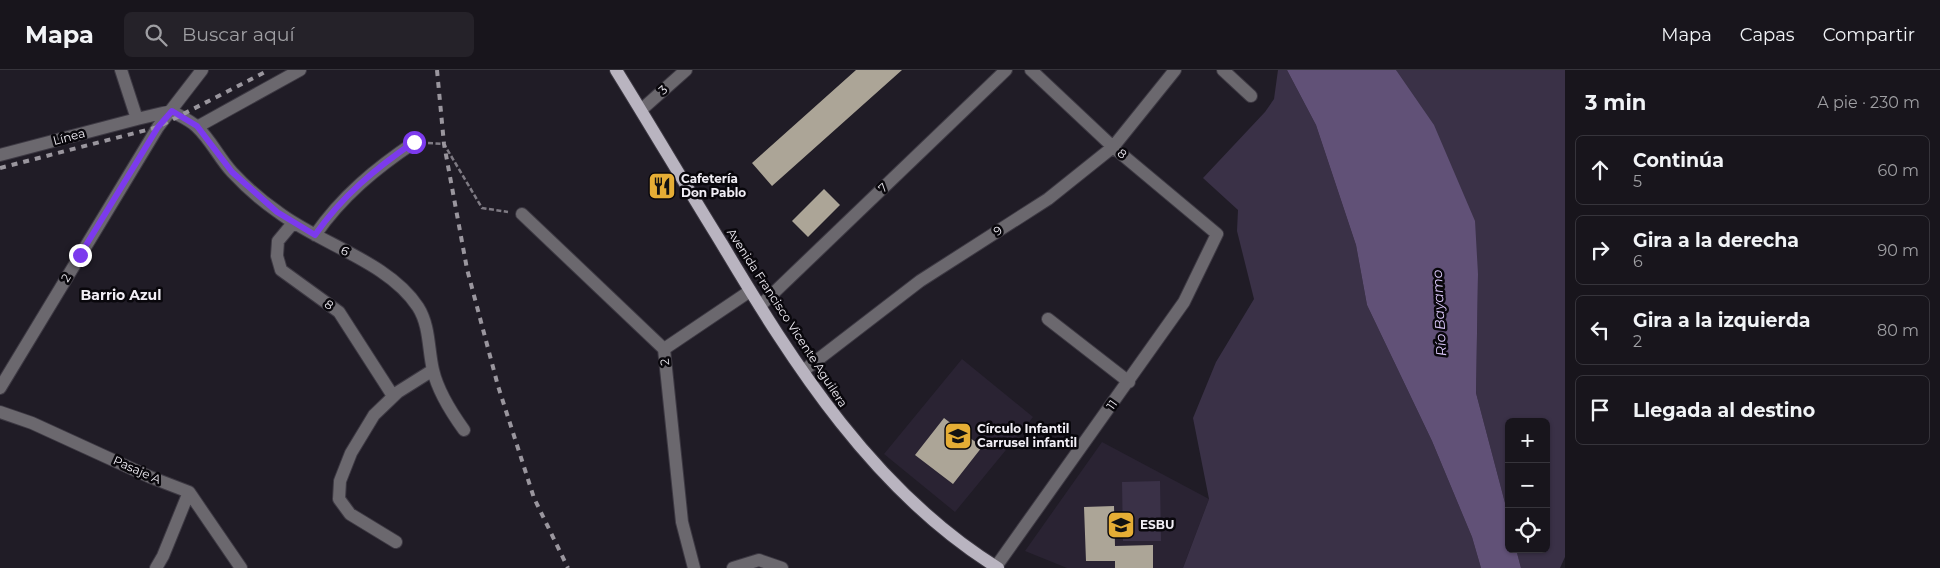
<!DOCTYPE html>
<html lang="es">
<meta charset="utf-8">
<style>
body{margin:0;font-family:Montserrat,sans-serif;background:#252229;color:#f1f3f6}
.controls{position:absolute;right:15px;bottom:15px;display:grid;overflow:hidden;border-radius:8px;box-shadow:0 1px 4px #0004}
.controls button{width:45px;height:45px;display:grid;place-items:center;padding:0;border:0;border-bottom:1px solid #36343b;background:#18151c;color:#f1f3f6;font:25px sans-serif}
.stop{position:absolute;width:15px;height:15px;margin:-11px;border:4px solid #7c3aed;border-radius:50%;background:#fff}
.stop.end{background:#7c3aed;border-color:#fff;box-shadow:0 1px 5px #0008}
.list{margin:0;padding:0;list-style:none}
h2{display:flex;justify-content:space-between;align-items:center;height:65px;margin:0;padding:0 20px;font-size:21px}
h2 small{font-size:16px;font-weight:400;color:#9f9fa3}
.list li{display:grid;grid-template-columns:32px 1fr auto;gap:15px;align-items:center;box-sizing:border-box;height:70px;margin:0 10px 10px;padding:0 10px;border:1px solid #36343b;border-radius:8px}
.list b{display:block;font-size:19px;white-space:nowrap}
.list p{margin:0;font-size:16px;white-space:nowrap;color:#9f9fa3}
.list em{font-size:16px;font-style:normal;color:#9f9fa3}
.icon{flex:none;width:28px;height:28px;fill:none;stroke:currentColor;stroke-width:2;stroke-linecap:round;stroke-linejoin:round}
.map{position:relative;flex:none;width:1565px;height:498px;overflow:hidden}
header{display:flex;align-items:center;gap:30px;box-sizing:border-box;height:70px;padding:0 25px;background:#18151c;border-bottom:1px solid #36343b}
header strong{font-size:24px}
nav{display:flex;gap:28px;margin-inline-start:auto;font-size:18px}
.search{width:350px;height:45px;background:#252229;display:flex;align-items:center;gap:12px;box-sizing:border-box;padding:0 18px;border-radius:8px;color:#9f9fa3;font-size:19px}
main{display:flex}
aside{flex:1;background:#18151c}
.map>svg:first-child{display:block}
.built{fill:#2a2333}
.green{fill:#3a3147}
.water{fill:#615177}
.building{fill:#aca597}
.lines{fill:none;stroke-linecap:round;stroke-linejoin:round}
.minor-casing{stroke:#3d3943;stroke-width:14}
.major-casing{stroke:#3d3943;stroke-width:14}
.path{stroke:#7e7a83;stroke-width:2.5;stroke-dasharray:5 2.5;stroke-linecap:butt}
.minor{stroke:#6b686e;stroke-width:12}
.major{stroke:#b9b4c0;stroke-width:12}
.rail{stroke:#9a969e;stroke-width:4;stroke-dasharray:6 6;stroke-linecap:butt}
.route{stroke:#7c3aed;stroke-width:6}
.labels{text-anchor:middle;stroke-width:5;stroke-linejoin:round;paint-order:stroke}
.street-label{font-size:12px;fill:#f1eef5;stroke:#09070c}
.poi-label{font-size:12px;font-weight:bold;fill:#f1eef5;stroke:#09070c;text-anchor:start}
.neighbourhood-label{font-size:14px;font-weight:bold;fill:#f1eef5;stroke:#09070c}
.water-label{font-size:14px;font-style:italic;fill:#dcc8fb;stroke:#09070c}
</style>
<header>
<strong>Mapa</strong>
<div class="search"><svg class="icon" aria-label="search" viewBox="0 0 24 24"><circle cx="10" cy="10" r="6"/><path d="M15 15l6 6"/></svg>Buscar aquí</div>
<nav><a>Mapa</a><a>Capas</a><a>Compartir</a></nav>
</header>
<main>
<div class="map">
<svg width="1565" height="498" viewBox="0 0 1565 498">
<rect width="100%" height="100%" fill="#201c26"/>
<path class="built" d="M962,289L1033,347L955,442L884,384Z
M1102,372L1209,429L1183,498H1067L1025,481Z"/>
<path class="green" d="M1278,0H1287L1316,55L1356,175L1367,235L1432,371L1472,467L1481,498H1183L1209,429L1193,348L1216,292L1254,229L1237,161L1238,140L1203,108L1265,42L1274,29Z
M1396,0H1565V487L1560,498H1521L1516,479H1546V352H1509V448L1476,323L1478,204Z
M1160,411L1161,471H1123L1122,412Z"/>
<path class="water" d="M1287,0H1396L1434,55L1475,151L1478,204L1476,323L1509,448V479H1516L1521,498H1481L1472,467L1432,371L1367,235L1356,175L1316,55Z"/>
<path class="building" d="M856,0H902L772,116L752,93Z
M824,119L840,135L808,167L792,151Z
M944,348L982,377L953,414L915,385Z
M1114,436L1115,476L1153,475V498H1115V491H1086L1084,437Z"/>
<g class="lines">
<g class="minor-casing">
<path id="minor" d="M121,0L137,49L171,41C180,46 190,50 197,57C211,70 219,88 232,102C245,116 262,131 278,142C320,174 389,192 418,237C430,256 428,279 433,300C438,322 451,342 464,360
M1223,0L1251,26
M641,40L686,0
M197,57L300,0
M0,85L137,49
M522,144L664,279L682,452L694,498
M293,153L278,171L277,186L281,200L339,242L393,326
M315,165C342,126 376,98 415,72
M760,236L1006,0
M1048,249L1129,312
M664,279L750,221
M803,301L920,211L1048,129L1113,77L1175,0
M0,318L158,57L202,0
M0,342L32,353L150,407L189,422L241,498
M396,472L350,444L339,429L340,411L351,383L374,345L398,322L433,300
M156,498L163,486L189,422
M733,498L759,490L782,498
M995,498L1184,232L1217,164L1113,77L1031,0"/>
</g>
<g class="major-casing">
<path id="major" d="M616,0C652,58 686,116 722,174C794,295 875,422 998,498"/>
</g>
<path class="path" d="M428,73L444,74L482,138L508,142"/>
<use href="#minor" class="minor"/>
<use href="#major" class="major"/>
<path class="rail" d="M437,0L444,74L467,199L498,316L534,428L568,498
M0,98L158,57L269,0"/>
</g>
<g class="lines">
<path class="route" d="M80,185L158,57L172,41L197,56L232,102L277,142L315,165C342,126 376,98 414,72"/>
</g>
<defs>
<g id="restaurant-square" transform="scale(1.4375)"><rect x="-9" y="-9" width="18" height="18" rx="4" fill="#e5ad35" stroke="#09070c"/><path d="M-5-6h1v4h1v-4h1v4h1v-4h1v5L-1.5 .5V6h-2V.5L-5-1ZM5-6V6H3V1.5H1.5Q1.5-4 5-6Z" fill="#111"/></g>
<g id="school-square" transform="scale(1.4375)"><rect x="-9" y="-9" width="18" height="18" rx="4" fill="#e5ad35" stroke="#09070c"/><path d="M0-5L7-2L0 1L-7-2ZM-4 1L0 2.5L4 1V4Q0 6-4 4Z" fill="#111"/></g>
</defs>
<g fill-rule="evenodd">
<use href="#restaurant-square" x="662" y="116"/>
<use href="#school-square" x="958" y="366"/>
<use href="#school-square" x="1121" y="455"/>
</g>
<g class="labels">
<g class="street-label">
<text transform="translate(663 20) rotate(-42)" y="4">3</text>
<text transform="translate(69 67) rotate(-15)" y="4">Línea</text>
<text transform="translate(1122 84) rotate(40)" y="4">8</text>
<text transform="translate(883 118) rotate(-44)" y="4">7</text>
<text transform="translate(998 161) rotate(-33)" y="4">9</text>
<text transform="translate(345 181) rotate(29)" y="4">6</text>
<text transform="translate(66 208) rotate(-59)" y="4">2</text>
<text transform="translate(329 235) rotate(35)" y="4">8</text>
<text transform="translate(787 248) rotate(57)" y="4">Avenida Francisco Vicente Aguilera</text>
<text transform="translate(665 292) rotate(-96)" y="4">2</text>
<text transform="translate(1112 335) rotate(-54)" y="4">11</text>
<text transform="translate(137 400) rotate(24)" y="4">Pasaje A</text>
</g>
<g class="poi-label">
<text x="681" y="113">Cafetería<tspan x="681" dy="14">Don Pablo</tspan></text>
<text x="977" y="363">Círculo Infantil<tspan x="977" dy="14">Carrusel infantil</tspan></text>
<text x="1140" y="459">ESBU</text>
</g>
<g class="neighbourhood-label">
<text x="121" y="230">Barrio Azul</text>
</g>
<g class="water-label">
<text transform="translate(1439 243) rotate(-93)" y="5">Río Bayamo</text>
</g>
</g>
</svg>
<div class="controls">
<button>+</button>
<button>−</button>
<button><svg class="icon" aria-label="locate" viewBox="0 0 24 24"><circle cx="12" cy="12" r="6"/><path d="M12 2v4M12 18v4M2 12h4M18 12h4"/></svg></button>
</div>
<div class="stop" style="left:414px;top:72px"></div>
<div class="stop end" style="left:80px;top:185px"></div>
</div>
<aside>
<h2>3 min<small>A pie · 230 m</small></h2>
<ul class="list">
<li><svg class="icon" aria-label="ahead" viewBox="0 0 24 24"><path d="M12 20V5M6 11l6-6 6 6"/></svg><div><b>Continúa</b><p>5</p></div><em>60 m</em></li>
<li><svg class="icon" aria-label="right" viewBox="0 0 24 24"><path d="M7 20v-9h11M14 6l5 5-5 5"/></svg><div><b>Gira a la derecha</b><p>6</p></div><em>90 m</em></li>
<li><svg class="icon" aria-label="left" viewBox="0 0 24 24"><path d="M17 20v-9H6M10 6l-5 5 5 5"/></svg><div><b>Gira a la izquierda</b><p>2</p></div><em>80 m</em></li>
<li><svg class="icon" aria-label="arrive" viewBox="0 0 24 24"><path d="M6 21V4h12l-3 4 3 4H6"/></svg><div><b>Llegada al destino</b></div></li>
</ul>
</aside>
</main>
